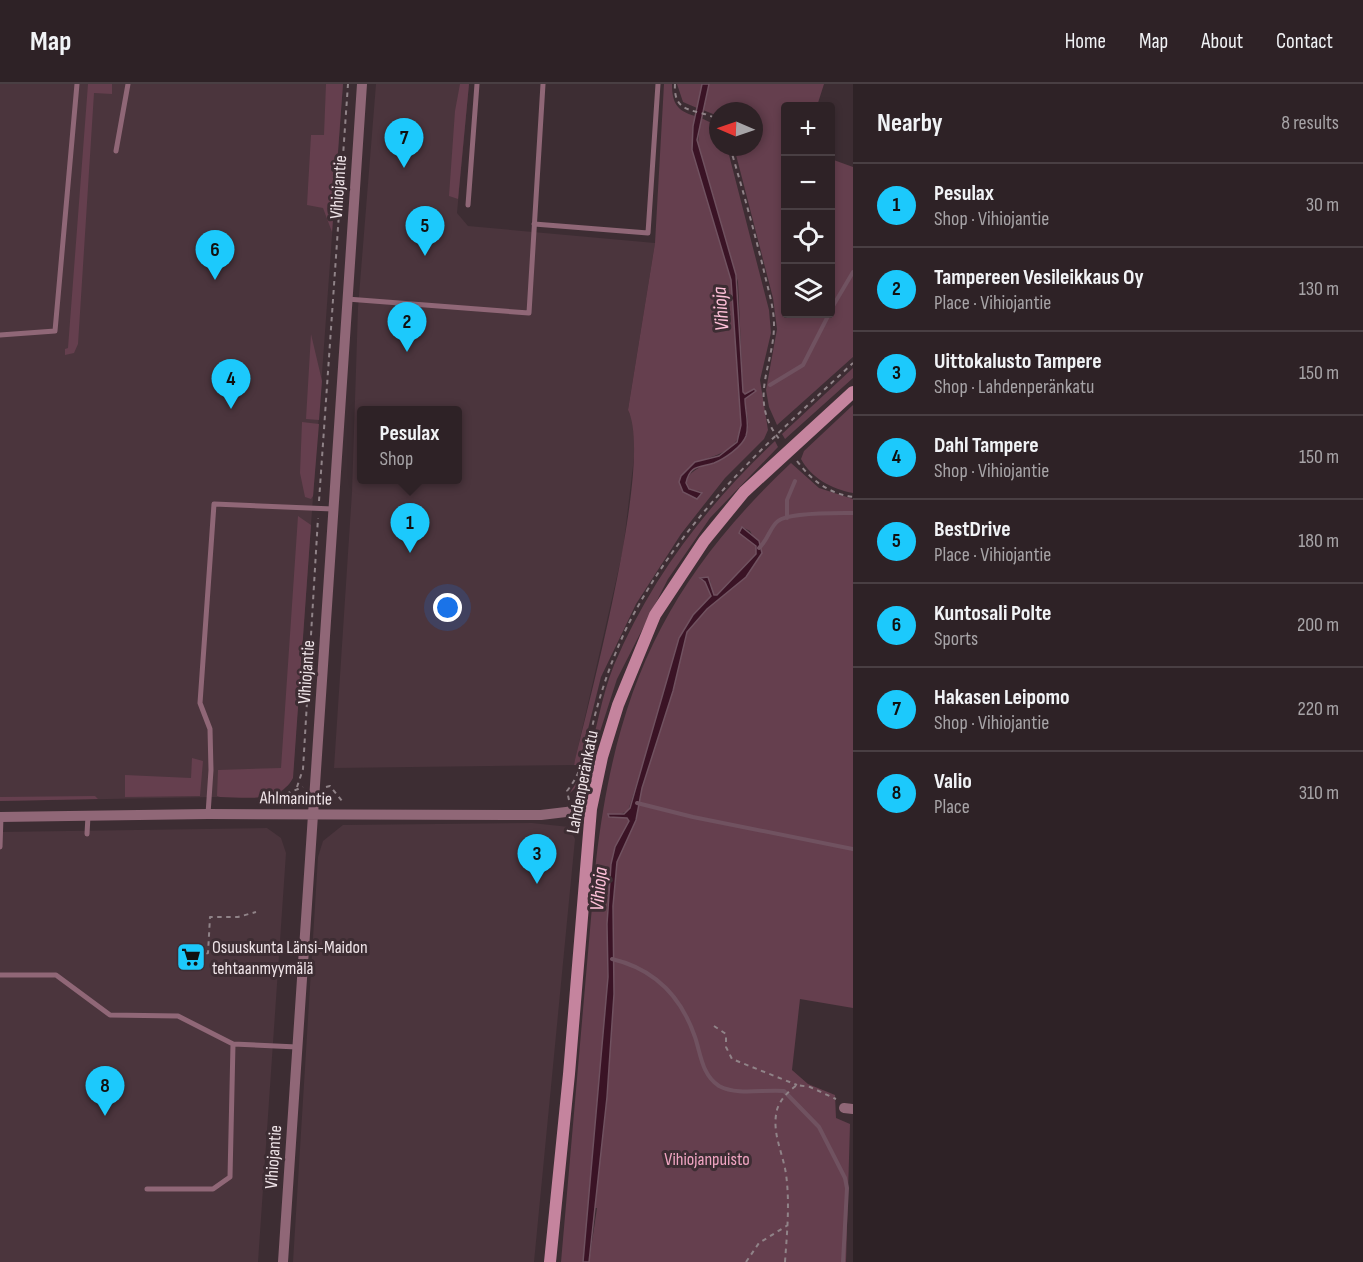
<!DOCTYPE html>
<meta charset="utf-8">
<style>
body{margin:0;font-family:"Sofia Sans Condensed",sans-serif;background:#362a2e;color:#f1f3f6}
.controls{position:absolute;right:18px;top:18px;display:grid;overflow:hidden;border-radius:6px;box-shadow:0 3px 9px #0003}
.controls button{width:54px;height:54px;display:grid;place-items:center;padding:0;border:0;border-bottom:2px solid #493f43;background:#2e2226;color:#f1f3f6;font:30px sans-serif}
.compass{position:absolute;left:709px;top:18px;width:54px;height:54px;border-radius:50%;background:#2e2226;box-shadow:0 3px 9px #0003;rotate:272deg}
.you{position:absolute;left:448px;top:524px;width:21px;height:21px;margin:-15px;border:4px solid #fff;border-radius:50%;background:#1a73e8;box-shadow:0 0 0 9px #1a73e833}
.badge{display:grid;place-items:center;width:39px;height:39px;border-radius:50%;background:#1cc9fc;color:#111;font-size:20px;font-weight:700}
.pin{position:absolute;translate:-50% -50px;filter:drop-shadow(0 2px 3px #0008)}
.pin::after{content:'';position:absolute;top:32px;width:21px;height:18px;background:inherit;clip-path:polygon(0 0,100% 0,50% 100%)}
.popup{position:absolute;left:357px;top:322px;width:105px;height:78px;box-sizing:border-box;display:grid;place-content:center;border-radius:6px;background:#2e2226;filter:drop-shadow(0 2px 4px #0005);font-size:20px;white-space:nowrap;color:#a7a4a7}
.popup b{font-size:22px;color:#f1f3f6}
.popup::after{content:'';position:absolute;left:50%;top:100%;margin-left:-12px;border:12px solid transparent;border-top-color:#2e2226}
.list{margin:0;padding:0;list-style:none}
h2{display:flex;justify-content:space-between;align-items:center;height:78px;margin:0;padding:0 24px;font-size:26px}
h2 small{font-size:20px;font-weight:400;color:#a7a4a7}
.list li{display:grid;grid-template-columns:39px 1fr auto;gap:18px;align-items:center;box-sizing:border-box;height:84px;padding:0 24px;border-top:2px solid #493f43}
.list b{display:block;font-size:22px;white-space:nowrap}
.list p{margin:0;font-size:20px;white-space:nowrap;color:#a7a4a7}
.list em{font-size:20px;font-style:normal;color:#a7a4a7}
.icon{flex:none;width:33px;height:33px;fill:none;stroke:currentColor;stroke-width:2;stroke-linecap:round;stroke-linejoin:round}
.map{position:relative;flex:none;width:853px;height:1178px;overflow:hidden}
header{display:flex;align-items:center;gap:36px;box-sizing:border-box;height:84px;padding:0 30px;background:#2e2226;border-bottom:2px solid #493f43}
header strong{font-size:28px}
nav{display:flex;gap:33px;margin-inline-start:auto;font-size:21px}
main{display:flex}
aside{flex:1;background:#2e2226}
.map>svg:first-child{display:block}
.built{fill:#4b353d;fill-rule:evenodd}
.green{fill:#653f4e}
.water{fill:#3a1325;stroke:#705260;stroke-width:1.5}
.lines{fill:none;stroke-linecap:round;stroke-linejoin:round}
.stream{stroke:#705260;stroke-width:4}
.path{stroke:#908388;stroke-width:2;stroke-dasharray:4.5 4.5;stroke-linecap:butt}
.lane{stroke:#906777;stroke-width:5}
.street{stroke:#906777;stroke-width:10}
.secondary{stroke:#c5849e;stroke-width:12}
.labels{text-anchor:middle;stroke-width:6;stroke-linejoin:round;paint-order:stroke}
.street-label{font-size:18px;fill:#efe4e8;stroke:#3d2d33}
.poi-label{font-size:18px;fill:#efe4e8;stroke:#3d2d33;text-anchor:start}
.park-label{font-size:18px;fill:#f0a5c2;stroke:#3d2d33}
.water-label{font-size:20px;font-style:italic;fill:#ffc1d9;stroke:#3d2d33}
</style>
<header>
<strong>Map</strong>
<nav><a>Home</a><a>Map</a><a>About</a><a>Contact</a></nav>
</header>
<main>
<div class="map">
<svg width="853" height="1178" viewBox="0 0 853 1178">
<rect width="100%" height="100%" fill="#3d2d33"/>
<path class="built" d="M0,0H343L293,689L290,699L279,710L271,712L0,717Z
M376,0H469L457,129L468,142L655,159L628,326L634,340L635,365L623,466L574,681L334,684L352,408L358,224ZM362,326H458V396H362Z
M532,739L569,743L575,755L534,1178H293L318,773L323,757L343,741Z
M267,744L281,754L286,769L258,1178H0V748Z"/>
<path class="green" d="M88,0H112V10L94,9L78,260L74,269L65,271V265L68,264Z
M326,0H343L332,148L323,124L307,121L311,51H324Z
M460,0H469L458,115L449,112L455,27Z
M664,0H672C672,19 677,27 695,32L692,66L731,196L741,341C738,381 692,365 679,398L683,408L698,414L702,410L700,407L689,406L687,402C683,376 741,381 748,343C749,334 745,324 745,315L754,305L745,310L743,308L738,198L698,59L701,34L718,42V63H727L769,226L771,249L760,296L768,346L764,355L725,394L681,450L636,520L601,593L579,681H574C589,616 654,377 628,326L655,159Z
M677,0H702L697,24L683,18Z
M709,0H824L817,22H786V230H830L831,75L853,83V273L777,341L769,323L766,306L777,245L773,214L734,63H754V27H718V32L703,26Z
M311,250L322,297L319,336L306,335Z
M853,284V294L785,355L782,350Z
M853,321V409C832,405 811,394 801,375L804,367Z
M302,338L319,340L313,412L311,415L305,413L300,389Z
M775,357L778,363L710,434L668,495L617,595L585,694L570,709C575,699 584,690 587,678C597,646 601,613 614,581C651,494 706,422 775,357Z
M791,379L819,404L853,415V924L800,915L792,986L808,1000L835,1011L836,1034L850,1040L846,1178H589L597,1124H594L607,1013L614,910L613,822L617,778L636,736L642,704L673,607L687,548L707,525L746,493L762,469L750,447L742,443L756,462V470L717,511H713L710,496L700,495L705,498L711,512L693,531L679,554L663,615L628,727L610,734H627L629,737L613,770L607,828L608,893L583,1178H561L596,777C616,606 665,498 791,379Z
M298,432L311,441L293,694C279,720 245,713 220,713L217,712L218,686L281,684Z
M192,674L203,677L200,712L125,713V691L191,694Z
M95,712L98,715L0,717V713Z"/>
<path class="water" d="M702,0H709L697,56L736,191L743,308L745,310L754,305L756,307L745,315C745,327 750,340 746,352C742,363 724,375 714,379C700,384 690,380 686,399L689,405L702,409L697,415L683,408L679,398L681,392L695,378L719,372L737,358L741,341L731,196L692,66L693,42Z
M742,443L759,457L762,469L746,493L707,525L687,548L673,607L642,704L636,736L617,778L613,822L614,910L607,1013L589,1178H583L608,893L607,840L611,780L615,763L629,737L627,734L609,733L608,730H624L630,724L679,554L693,531L711,512L705,498L700,494L708,493L714,511H717L756,470V462L739,449Z"/>
<g class="lines">
<path class="stream" d="M830,227L853,188
M770,301L803,281L829,230
M787,434V416L795,397
M759,464C768,456 770,443 778,437C789,428 838,429 853,429
M637,719L693,733L853,765
M612,875C655,885 681,912 695,953C701,971 702,991 719,1002C738,1012 764,1005 784,1007L819,1043L845,1094L847,1104L843,1178"/>
<path class="path" d="M675,0C673,33 699,23 718,36
M730,63C742,103 753,143 763,183C767,202 774,222 774,241C774,282 747,316 780,356
M797,377C812,397 828,409 853,413
M319,417L348,0
M297,703L303,685L318,434
M326,703L330,702L343,718
M569,716L567,707C585,684 588,659 595,631C603,601 613,573 626,545C680,436 766,360 853,279
M288,720V709L303,703
M574,739L576,751
M198,873L208,869L210,833H238L256,828
M714,942L726,950V963L732,975L797,1001
M746,1178L759,1159L788,1141
M785,1178C787,1149 790,1119 786,1090C783,1070 773,1051 776,1031C777,1019 787,1008 797,1001L810,1003L836,1015"/>
<path class="lane" d="M116,67L128,0
M468,121L477,0
M534,140L648,149L658,0
M347,215L529,229L543,0
M0,251L55,247L77,0
M208,730L211,686L210,645L200,619L214,420L333,425
M87,750L88,732
M0,763L1,733
M0,891H56L110,931L178,932L233,960L297,963
M147,1105H213L230,1093L233,960"/>
<path class="street" d="M0,733L208,730L541,731L591,725
M844,1024L853,1025
M283,1178L362,0"/>
<path class="secondary" d="M550,1178L569,990L591,725L602,673L618,621L655,531L704,457L744,408L853,308"/>
</g>
<defs>
<g id="supermarket-square" transform="scale(1.5)"><rect x="-9" y="-9" width="18" height="18" rx="4" fill="#1cc9fc" stroke="#3d2d33"/><path d="M-6-5.5h2.5l.6 2H6L4.5 2H-2.5L-4.4-4H-6ZM-1.5 3.2a1.3 1.3 0 1 0 .1 0ZM3 3.2a1.3 1.3 0 1 0 .1 0Z" fill="#111"/></g>
</defs>
<g fill-rule="evenodd">
<use href="#supermarket-square" x="191" y="873"/>
</g>
<g class="labels">
<g class="street-label">
<text transform="translate(338 103) rotate(-86)" y="6">Vihiojantie</text>
<text transform="translate(306 588) rotate(-86)" y="6">Vihiojantie</text>
<text transform="translate(582 698) rotate(-79)" y="6">Lahdenperänkatu</text>
<text transform="translate(296 714) rotate(1)" y="6">Ahlmanintie</text>
<text transform="translate(273 1073) rotate(-86)" y="6">Vihiojantie</text>
</g>
<g class="poi-label">
<text x="212" y="869">Osuuskunta Länsi-Maidon<tspan x="212" dy="21">tehtaanmyymälä</tspan></text>
</g>
<g class="park-label">
<text x="707" y="1081">Vihiojanpuisto</text>
</g>
<g class="water-label">
<text transform="translate(720 225) rotate(-94)" y="7">Vihioja</text>
<text transform="translate(598 805) rotate(-85)" y="7">Vihioja</text>
</g>
</g>
</svg>
<div class="controls">
<button>+</button>
<button>−</button>
<button><svg class="icon" aria-label="locate" viewBox="0 0 24 24"><circle cx="12" cy="12" r="6"/><path d="M12 2v4M12 18v4M2 12h4M18 12h4"/></svg></button>
<button><svg class="icon" aria-label="layers" viewBox="0 0 24 24"><path d="M12 4l9 5-9 5-9-5zM3 14l9 5 9-5"/></svg></button>
</div>
<svg class="compass" viewBox="-18 -18 36 36"><path d="M0-13l5 13h-10z" fill="#e53935"/><path d="M0 13l5-13h-10z" fill="#a7a4a7"/></svg>
<div class="you"></div>
<div class="pin badge" style="left:410px;top:469px">1</div>
<div class="popup"><b>Pesulax</b>Shop</div>
<div class="pin badge" style="left:407px;top:268px">2</div>
<div class="pin badge" style="left:537px;top:800px">3</div>
<div class="pin badge" style="left:231px;top:325px">4</div>
<div class="pin badge" style="left:425px;top:172px">5</div>
<div class="pin badge" style="left:215px;top:196px">6</div>
<div class="pin badge" style="left:404px;top:84px">7</div>
<div class="pin badge" style="left:105px;top:1032px">8</div>
</div>
<aside>
<h2>Nearby<small>8 results</small></h2>
<ul class="list">
<li><span class="badge">1</span><div><b>Pesulax</b><p>Shop · Vihiojantie</p></div><em>30 m</em></li>
<li><span class="badge">2</span><div><b>Tampereen Vesileikkaus Oy</b><p>Place · Vihiojantie</p></div><em>130 m</em></li>
<li><span class="badge">3</span><div><b>Uittokalusto Tampere</b><p>Shop · Lahdenperänkatu</p></div><em>150 m</em></li>
<li><span class="badge">4</span><div><b>Dahl Tampere</b><p>Shop · Vihiojantie</p></div><em>150 m</em></li>
<li><span class="badge">5</span><div><b>BestDrive</b><p>Place · Vihiojantie</p></div><em>180 m</em></li>
<li><span class="badge">6</span><div><b>Kuntosali Polte</b><p>Sports</p></div><em>200 m</em></li>
<li><span class="badge">7</span><div><b>Hakasen Leipomo</b><p>Shop · Vihiojantie</p></div><em>220 m</em></li>
<li><span class="badge">8</span><div><b>Valio</b><p>Place</p></div><em>310 m</em></li>
</ul>
</aside>
</main>
